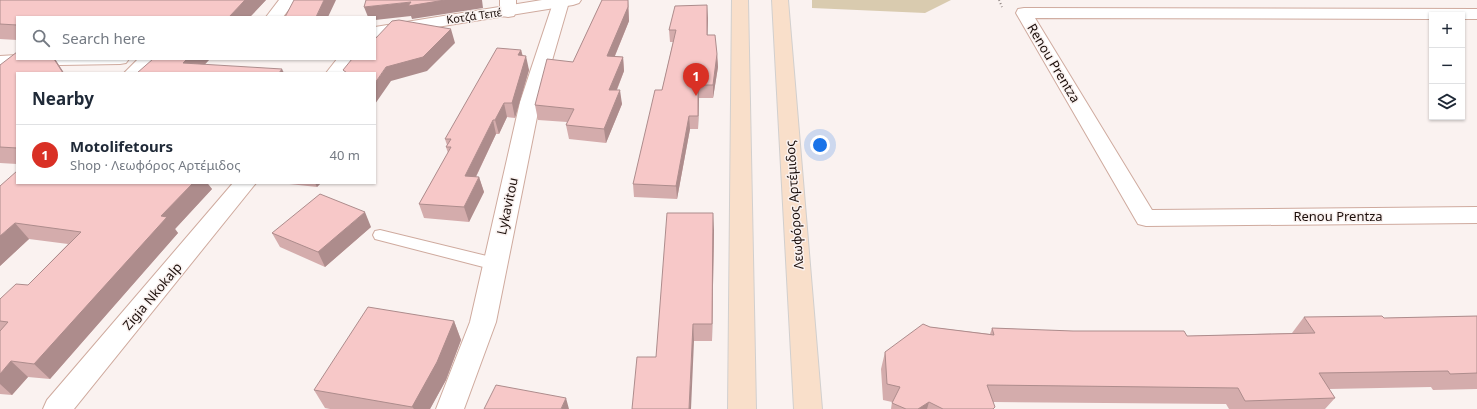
<!DOCTYPE html>
<meta charset="utf-8">
<style>
body{margin:0;font-family:"Noto Sans",sans-serif;background:#f6f6f7;color:#1f2937}
.controls{position:absolute;right:12px;top:12px;display:grid;overflow:hidden;border-radius:0px;box-shadow:0 1px 3px #0004}
.controls button{width:36px;height:36px;display:grid;place-items:center;padding:0;border:0;border-bottom:1px solid #e0e1e3;background:#fff;color:#1f2937;font:20px sans-serif}
.you{position:absolute;left:820px;top:145px;width:14px;height:14px;margin:-10px;border:3px solid #fff;border-radius:50%;background:#1a73e8;box-shadow:0 0 0 6px #1a73e833}
.badge{display:grid;place-items:center;width:26px;height:26px;border-radius:50%;background:#d93025;color:#fff;font-size:13px;font-weight:700}
.pin{position:absolute;translate:-50% -33px;filter:drop-shadow(0 1px 2px #0008)}
.pin::after{content:'';position:absolute;top:21px;width:14px;height:12px;background:inherit;clip-path:polygon(0 0,100% 0,50% 100%)}
.list{margin:0;padding:0;list-style:none}
h2{display:flex;justify-content:space-between;align-items:center;height:52px;margin:0;padding:0 16px;font-size:17px}
h2 small{font-size:13px;font-weight:400;color:#747a83}
.list li{display:grid;grid-template-columns:26px 1fr auto;gap:12px;align-items:center;box-sizing:border-box;height:60px;padding:0 16px;border-top:1px solid #e0e1e3}
.list b{display:block;font-size:15px;white-space:nowrap}
.list p{margin:0;font-size:13px;white-space:nowrap;color:#747a83}
.list em{font-size:13px;font-style:normal;color:#747a83}
.icon{flex:none;width:22px;height:22px;fill:none;stroke:currentColor;stroke-width:2;stroke-linecap:round;stroke-linejoin:round}
.map{position:relative;flex:none;width:1477px;height:409px;overflow:hidden}
.search{position:absolute;background:#fff;box-shadow:0 1px 3px #0004;left:16px;top:16px;width:360px;height:44px;display:flex;align-items:center;gap:10px;box-sizing:border-box;padding:0 14px;border-radius:0px;color:#747a83;font-size:15px}
.panel{position:absolute;background:#fff;box-shadow:0 1px 3px #0004;left:16px;top:72px;width:360px;height:112px;border-radius:0px}
.map>svg:first-child{display:block}
.green{fill:#d9cbaf}
.lines{fill:none;stroke-linecap:round;stroke-linejoin:round}
.service-casing{stroke:#cfaa9e;stroke-width:2}
.minor-casing{stroke:#cfaa9e;stroke-width:2}
.tertiary-casing{stroke:#cfaa9e;stroke-width:2}
.primary-casing{stroke:#d1cfce;stroke-width:2}
.path{stroke:#8f8582;stroke-width:2;stroke-dasharray:1 2.5;stroke-linecap:butt}
.service{fill:#fff;fill-rule:evenodd}
.minor{fill:#fff;fill-rule:evenodd}
.tertiary{fill:#fff;fill-rule:evenodd}
.primary{fill:#f9dfca;fill-rule:evenodd}
.wall{fill:#d4acac}
.shaded-wall{fill:#ad8c8c}
.building{fill:#f7c8c8;stroke:#ad8c8c}
.labels{text-anchor:middle;stroke-width:3;stroke-linejoin:round;paint-order:stroke}
.far-street-label{font-size:11px;fill:#1b0e0a;stroke:#faf2f0}
.street-label{font-size:13px;fill:#1b0e0a;stroke:#faf2f0}
</style>
<div class="map">
<svg width="1477" height="409" viewBox="0 0 1477 409">
<rect width="100%" height="100%" fill="#faf2f0"/>
<path class="green" d="M812,0H951L925,13L812,8Z"/>
<g class="lines">
<g class="service-casing">
<path id="service" d="M380,230L495,258L500,260L503,264L500,268L495,270L375,239L373,235L375,231Z"/>
</g>
<g class="minor-casing">
<path id="minor" d="M279,0H296L283,17H266Z
M500,0H516V12L514,16L508,17L502,16L500,12Z
M554,0H568L569,2L540,102L496,322L464,409H436L470,322L520,102Z
M1024,8L1477,9V19H1462V15H1432V19L1035,18L1152,210L1477,207V223L1146,226L1138,224L1016,13L1018,9Z
M138,59H158L144,73H124Z
M337,59H355L344,73H326Z
M233,183H256L74,409H43L47,400Z"/>
</g>
<g class="tertiary-casing">
<path id="tertiary" d="M542,0H581L579,3L573,5L375,37V27Z
M17,55V59H129L126,63L120,64L0,66V56Z"/>
</g>
<g class="primary-casing">
<path id="primary" d="M732,0H748L756,409H728Z
M772,0H788L822,409H794Z"/>
</g>
<path class="path" d="M999,0L1002,7"/>
<use href="#service" class="service"/>
<use href="#minor" class="minor"/>
<use href="#tertiary" class="tertiary"/>
<use href="#primary" class="primary"/>
</g>
<path class="wall" d="M0,0H266L250,17H17V40L0,39Z
M602,0H628L629,21L615,56L623,57L624,71L617,90L622,104L606,143L569,139L566,125L567,122L538,120L535,105L573,62Z
M708,18L707,35L717,54L718,67L713,98H699L698,129H690L677,199L634,197L633,184L662,90L673,42H670L669,30Z
M521,50L523,56L529,70L515,118L507,117L499,134H496L476,177H479L484,192L469,222L424,218L419,204L448,153L446,147L447,145L445,139Z
M55,59L64,73H17V164L0,163V65Z
M17,183H209L208,184L212,189L175,229L178,233L50,379L28,377L12,395L0,394V299L28,285L68,244L29,239L0,266Z
M280,183H321L317,187Z
M371,227L325,267L280,247L272,233Z
M714,230L712,341H694L656,357Z
M1477,316V389L1433,390L1431,387L1329,389L1335,398L1325,409H1229L1226,404L993,402L994,409H891L892,402L883,400L881,369L885,352L930,327L990,334L992,328L1187,336L1292,333L1304,317L1384,318Z
M454,321L461,340L446,380L430,409H330L325,408L314,390Z"/>
<path class="shaded-wall" d="M245,0H266L250,17H229Z
M324,0H336L328,17H316Z
M445,0H482L483,8L412,19L411,16L375,20V17H368L364,7L411,2Z
M628,0L629,21L609,70L607,56Z
M707,5L708,18L707,48Z
M451,29L455,43L427,71L391,81L375,104V83L386,67Z
M521,50L524,62L526,56L529,70L515,118L512,103L518,55Z
M717,54L718,67L713,98V85Z
M623,57L624,71L611,104L609,90Z
M54,59H55L64,73H63Z
M187,59H210L197,73L183,63Z
M282,69L284,73H279Z
M698,85L699,98L698,129Z
M620,90L622,104L606,143L604,129Z
M504,103L507,117L499,134L495,120Z
M689,116L690,129L677,199L676,186Z
M493,120L496,134L469,191L465,176Z
M479,177L484,192L469,222L464,207Z
M193,183H209L208,184L212,189L175,229L178,233L50,379L34,364L161,216Z
M315,183H321L317,187Z
M365,212L371,227L325,267L318,252Z
M713,213L714,230L712,341V324Z
M15,223L29,239L0,266V236Z
M454,321L461,340L446,380L430,409H414L412,407Z
M693,324L694,341L691,409H689Z
M11,361L28,377L12,395L0,384V374Z
M566,398L569,409H561Z
M929,402L927,409H918Z"/>
<path class="building" d="M0,0H245L229,17H17V25L0,24Z
M294,0H324L316,17H285Z
M366,0H445L408,6L411,2L364,7Z
M602,0H628V7L607,56L623,57L609,90H620L604,129L566,125L574,109L535,105L547,59L573,62Z
M707,5V35H715L717,54L713,85H698V116H689L676,186L633,184L655,90H662L676,30H669L675,6Z
M399,20L451,29L423,57L386,67L375,83V73H347L343,70L352,59H375V39L392,21Z
M497,48L521,50L518,55L526,56L512,103H504L495,120H493L465,176L479,177L464,207L419,204L451,147H446L451,139H445Z
M17,52V59H54L63,73H17V148L0,147V65Z
M153,59H187L183,63L282,69L279,73H137Z
M17,171V183H193L161,216L167,217L34,364L11,361L0,374V331L8,322L0,321V299L16,284L28,285L81,232L15,223L0,236V186Z
M320,194L365,212L318,252L272,233Z
M667,213H713L712,324H693L689,409H632L637,357H656Z
M368,307L454,321L437,362L412,407L314,390Z
M1382,316L1384,318L1477,316V373L1450,374L1448,371L1319,373L1335,398L1245,401L1238,388L987,385L995,407L993,409H943L929,402L918,409H906L892,403L900,387L887,384L885,352L923,324L930,327L994,335L992,328L1073,331H1184L1187,336L1315,333L1304,317Z
M496,385L566,398L561,409H484Z"/>
<g class="labels">
<g class="far-street-label">
<text transform="translate(474 16) rotate(-8)" y="4">Κοτζά Τεπέ</text>
</g>
<g class="street-label">
<text transform="translate(1054 63) rotate(59)" y="5">Renou Prentza</text>
<text transform="translate(794 205) rotate(-94)" y="5">Λεωφόρος Αρτέμιδος</text>
<text transform="translate(507 206) rotate(-78)" y="5">Lykavitou</text>
<text x="1338" y="221">Renou Prentza</text>
<text transform="translate(152 296) rotate(-50)" y="5">Zigia Nkokalp</text>
</g>
</g>
</svg>
<div class="controls">
<button>+</button>
<button>−</button>
<button><svg class="icon" aria-label="layers" viewBox="0 0 24 24"><path d="M12 4l9 5-9 5-9-5zM3 14l9 5 9-5"/></svg></button>
</div>
<div class="you"></div>
<div class="pin badge" style="left:696px;top:96px">1</div>
<div class="search"><svg class="icon" aria-label="search" viewBox="0 0 24 24"><circle cx="10" cy="10" r="6"/><path d="M15 15l6 6"/></svg>Search here</div>
<section class="panel">
<h2>Nearby<small></small></h2>
<ul class="list">
<li><span class="badge">1</span><div><b>Motolifetours</b><p>Shop · Λεωφόρος Αρτέμιδος</p></div><em>40 m</em></li>
</ul>
</section>
</div>
